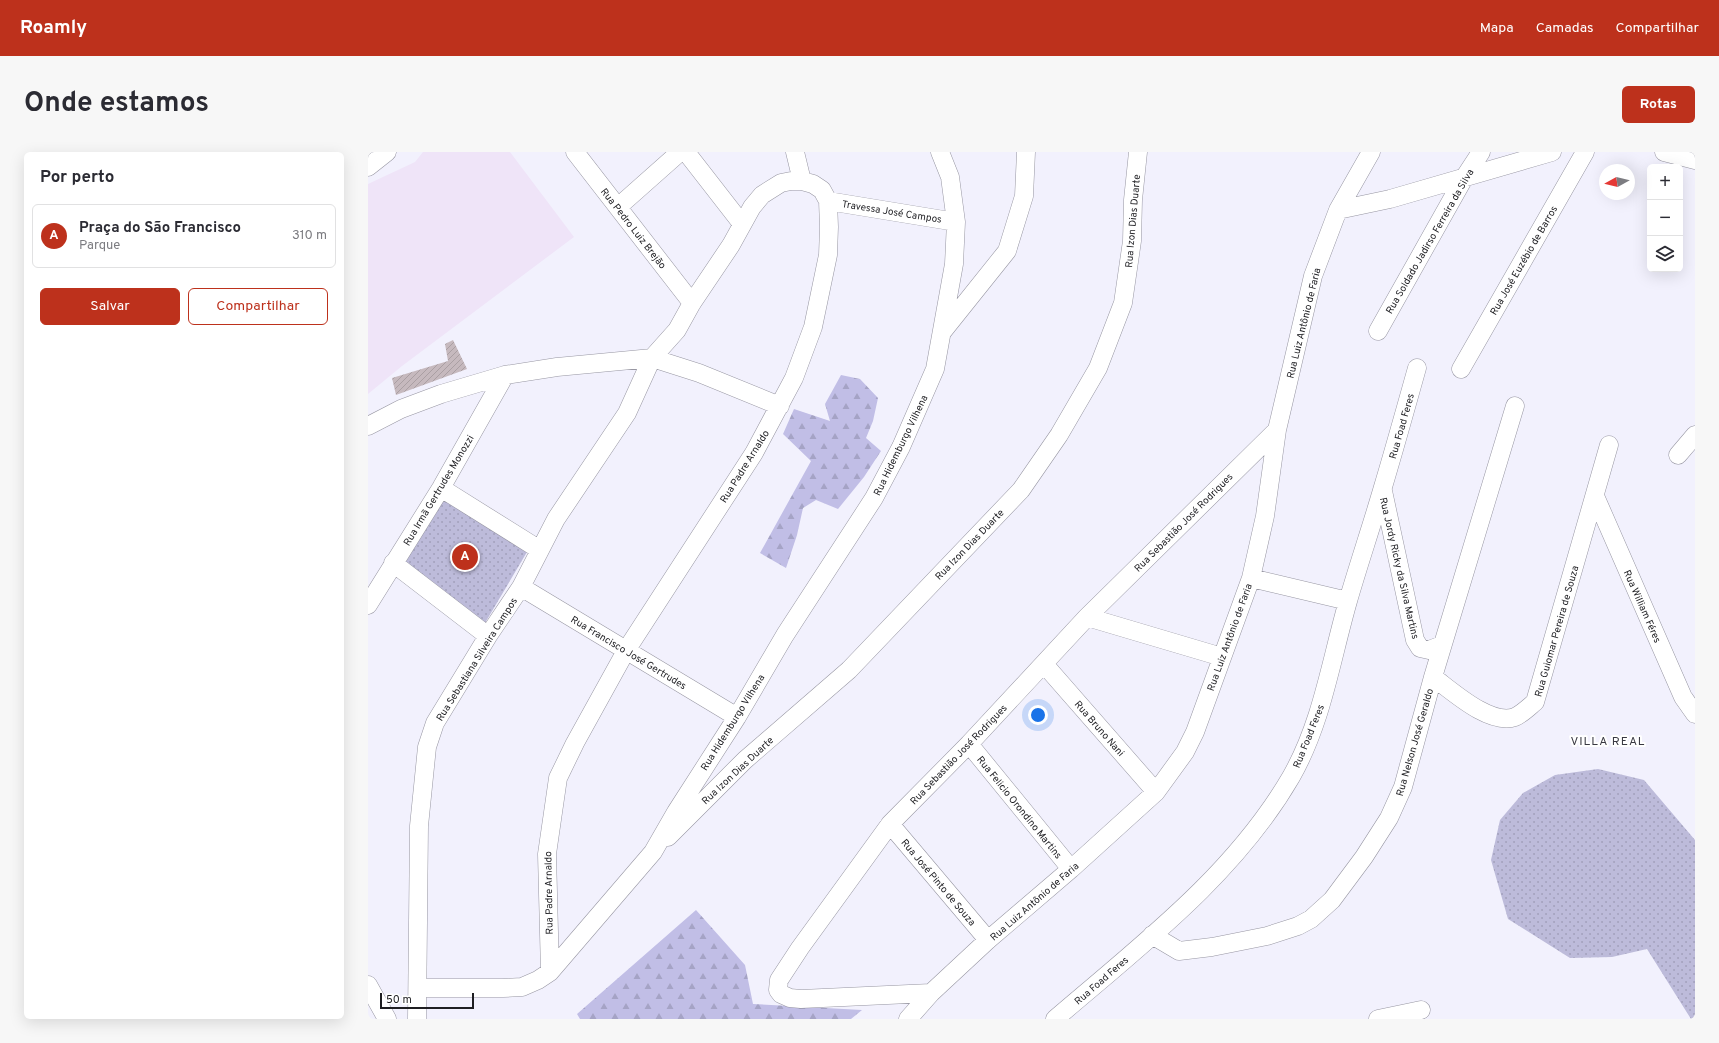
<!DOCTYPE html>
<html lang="pt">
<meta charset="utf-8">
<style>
body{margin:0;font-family:Overpass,sans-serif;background:#f7f7f7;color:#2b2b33}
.controls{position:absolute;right:12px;top:12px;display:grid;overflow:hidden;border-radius:6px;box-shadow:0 4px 16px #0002}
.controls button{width:36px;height:36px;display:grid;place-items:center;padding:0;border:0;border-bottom:1px solid #e1e1e2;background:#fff;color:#2b2b33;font:20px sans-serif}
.compass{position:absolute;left:1231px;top:12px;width:36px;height:36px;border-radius:50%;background:#fff;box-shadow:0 4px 16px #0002;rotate:262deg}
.scale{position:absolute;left:12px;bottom:10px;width:94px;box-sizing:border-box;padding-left:4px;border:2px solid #1e1e22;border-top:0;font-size:11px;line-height:14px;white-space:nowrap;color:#1e1e22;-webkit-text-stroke:3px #fff;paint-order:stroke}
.you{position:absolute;left:670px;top:563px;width:14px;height:14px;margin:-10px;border:3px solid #fff;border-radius:50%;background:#1a73e8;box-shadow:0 0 0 6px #1a73e833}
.badge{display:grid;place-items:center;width:26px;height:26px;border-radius:50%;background:#bd311c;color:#fff;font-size:13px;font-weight:700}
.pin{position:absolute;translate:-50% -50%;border:2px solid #fff;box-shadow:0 1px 4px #0006}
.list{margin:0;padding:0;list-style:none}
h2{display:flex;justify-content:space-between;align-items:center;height:52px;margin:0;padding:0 16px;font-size:17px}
h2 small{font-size:13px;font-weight:400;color:#7c7c81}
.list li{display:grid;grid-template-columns:26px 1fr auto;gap:12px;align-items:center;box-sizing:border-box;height:64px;margin:0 8px 8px;padding:0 8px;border:1px solid #e1e1e2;border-radius:6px}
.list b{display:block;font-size:15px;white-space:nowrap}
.list p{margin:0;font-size:13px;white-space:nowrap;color:#7c7c81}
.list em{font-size:13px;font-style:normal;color:#7c7c81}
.actions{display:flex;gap:8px;padding:12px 16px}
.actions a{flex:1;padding:9px 0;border:1px solid #bd311c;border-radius:6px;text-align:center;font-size:14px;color:#bd311c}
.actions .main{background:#bd311c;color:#fff}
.icon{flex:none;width:22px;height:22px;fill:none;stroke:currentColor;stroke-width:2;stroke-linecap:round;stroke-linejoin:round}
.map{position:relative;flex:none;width:1327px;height:867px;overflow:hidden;border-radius:6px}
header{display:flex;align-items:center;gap:24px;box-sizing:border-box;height:56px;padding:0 20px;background:#bd311c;color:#fff}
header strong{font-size:19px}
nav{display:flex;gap:22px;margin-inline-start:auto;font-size:14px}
.intro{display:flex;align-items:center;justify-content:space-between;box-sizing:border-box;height:96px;padding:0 24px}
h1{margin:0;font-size:28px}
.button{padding:10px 18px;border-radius:6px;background:#bd311c;color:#fff;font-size:14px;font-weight:700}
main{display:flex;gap:24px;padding:0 24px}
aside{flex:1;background:#fff;border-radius:6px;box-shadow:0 4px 16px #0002}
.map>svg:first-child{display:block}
.education{fill:#efe4f8}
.grass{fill:url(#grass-dots)}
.forest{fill:url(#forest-firs)}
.building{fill:url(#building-hatch)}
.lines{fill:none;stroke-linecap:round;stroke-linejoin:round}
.minor-casing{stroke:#9796a2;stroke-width:19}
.minor{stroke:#fff;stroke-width:18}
.labels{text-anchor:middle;stroke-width:4;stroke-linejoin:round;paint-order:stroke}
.street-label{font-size:10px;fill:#1e1e22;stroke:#fff}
.quarter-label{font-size:12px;letter-spacing:1px;fill:#383841;stroke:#fff}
</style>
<header>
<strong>Roamly</strong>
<nav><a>Mapa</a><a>Camadas</a><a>Compartilhar</a></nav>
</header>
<div class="intro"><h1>Onde estamos</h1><a class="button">Rotas</a></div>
<main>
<aside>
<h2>Por perto<small></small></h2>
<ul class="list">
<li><span class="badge">A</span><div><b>Praça do São Francisco</b><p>Parque</p></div><em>310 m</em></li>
</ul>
<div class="actions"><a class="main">Salvar</a><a>Compartilhar</a></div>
</aside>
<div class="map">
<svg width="1327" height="867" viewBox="0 0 1327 867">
<defs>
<pattern id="grass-dots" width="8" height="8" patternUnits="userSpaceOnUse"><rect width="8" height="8" fill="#bdbbda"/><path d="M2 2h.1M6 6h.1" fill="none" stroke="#a2a0bb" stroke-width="1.8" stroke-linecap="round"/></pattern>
<pattern id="forest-firs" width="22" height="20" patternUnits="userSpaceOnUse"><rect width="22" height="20" fill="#c1bee6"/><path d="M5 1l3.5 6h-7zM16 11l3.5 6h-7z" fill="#a5a3c5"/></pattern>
<pattern id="building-hatch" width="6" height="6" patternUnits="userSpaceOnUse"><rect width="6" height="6" fill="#c6b9be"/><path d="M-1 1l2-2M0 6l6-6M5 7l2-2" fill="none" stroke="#aa9fa3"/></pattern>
</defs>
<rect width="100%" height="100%" fill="#f2f1fd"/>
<path class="education" d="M55,0H142L206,85L34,214L0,242V32L47,10Z"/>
<path class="grass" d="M77,342L159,400L117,471L36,411Z
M1230,617L1276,628L1327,688V867H1323L1279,797L1244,805L1202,806L1140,767L1123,708L1132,668L1155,641L1187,623Z"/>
<path class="forest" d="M473,223L492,227L510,246L505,269L498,286L513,299L496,325L470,357L448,348L435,356L429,383L418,416L392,401L443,309L415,282L426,257L462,269L457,252Z
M328,758L377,813L385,852L494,858L483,867H212L209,862Z"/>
<path class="building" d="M85,188L99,217L28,243L24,226L80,209L77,192Z"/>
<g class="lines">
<g class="minor-casing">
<path id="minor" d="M207,0L324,151
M318,0L374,72
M427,0L434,29
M1296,0L1327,8
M0,15L19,0
M460,49L588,70
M250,55L312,0
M970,58L1022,47L1184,0
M575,179L639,99L656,44L658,0
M1010,179L1096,26L1113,0
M1093,217L1217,0
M0,274L33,257L73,242L137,223L189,215L284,206L331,221L412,254
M1310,303L1327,283
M73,336L172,398
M1015,339L1047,488L1052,496L1061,498L1074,493
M1227,344L1315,545L1327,562
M25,411L120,484
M883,426L980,449
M153,435L369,565
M0,453L73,336L137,223
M719,465L854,505
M676,512L788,640
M1065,525C1084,539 1122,574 1147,565C1154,562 1161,555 1167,550L1241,293
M601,592L703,717
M522,672L620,788
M300,685L377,608L481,518L653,338L691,283L730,216L755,151L764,89L765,48L770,0
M784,783L811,799L844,795L899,784L930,774L943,767L964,748L996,705L1021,666L1035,635L1065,525L1147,254
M0,833L19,867
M51,836H135L154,835L170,828L182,820L285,700L308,660L369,565L417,483L506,346L533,295L567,217L586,112L588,70L582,25L572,0
M563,841L433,847L422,846L413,842L410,838L411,828L432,796L522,672L601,592L719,465L909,278
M49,867L51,674L59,595L67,571L120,484L153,435L188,367L259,261L284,206L309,178L324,151L363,93L384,55L394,43L413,31L423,29H434L445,32L454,38L460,49L461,75L460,103L445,175L426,226L386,301L259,497L207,591L190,626L179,702L182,820
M540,867L563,841L620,788L703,717L788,640L817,600L827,580L883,426L897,364L909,278L945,124L970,58L1003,0
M687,867C772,794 866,723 923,625C954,571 963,508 980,449C991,411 1004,373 1015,335C1027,295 1038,255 1049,216
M1010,867L1053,858"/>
</g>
<use href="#minor" class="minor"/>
</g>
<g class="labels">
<g class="street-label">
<text transform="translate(524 59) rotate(9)" y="4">Travessa José Campos</text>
<text transform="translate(764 69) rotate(-85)" y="4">Rua Izon Dias Duarte</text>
<text transform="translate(266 76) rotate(52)" y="4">Rua Pedro Luiz Brejão</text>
<text transform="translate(1061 89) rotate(-60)" y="4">Rua Soldado Jadirso Ferreira da Silva</text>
<text transform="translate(1155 108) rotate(-60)" y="4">Rua José Euzébio de Barros</text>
<text transform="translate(935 171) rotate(-76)" y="4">Rua Luiz Antônio de Faria</text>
<text transform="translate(1033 274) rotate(-74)" y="4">Rua Foad Feres</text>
<text transform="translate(532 293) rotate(-64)" y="4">Rua Hidemburgo Vilhena</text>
<text transform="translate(376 314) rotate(-58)" y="4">Rua Padre Arnaldo</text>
<text transform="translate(70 338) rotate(-59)" y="4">Rua Irmã Gertrudes Monozzi</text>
<text transform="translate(815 370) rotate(-45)" y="4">Rua Sebastião José Rodrigues</text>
<text transform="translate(601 392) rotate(-46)" y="4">Rua Izon Dias Duarte</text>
<text transform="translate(1032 416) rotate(77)" y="4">Rua Jordy Ricky da Silva Martins</text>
<text transform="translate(1275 454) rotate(66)" y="4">Rua William Féres</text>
<text transform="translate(1188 479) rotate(-74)" y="4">Rua Guiomar Pereira de Souza</text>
<text transform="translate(861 485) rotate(-70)" y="4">Rua Luiz Antônio de Faria</text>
<text transform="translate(261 500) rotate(31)" y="4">Rua Francisco José Gertrudes</text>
<text transform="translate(108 507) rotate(-58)" y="4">Rua Sebastiana Silveira Campos</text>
<text transform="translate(364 570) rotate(-58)" y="4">Rua Hidemburgo Vilhena</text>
<text transform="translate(732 576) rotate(49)" y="4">Rua Bruno Nani</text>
<text transform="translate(940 584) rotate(-68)" y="4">Rua Foad Feres</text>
<text transform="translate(1046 590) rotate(-74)" y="4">Rua Nelson José Geraldo</text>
<text transform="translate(590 602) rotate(-46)" y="4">Rua Sebastião José Rodrigues</text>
<text transform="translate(369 618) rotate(-43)" y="4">Rua Izon Dias Duarte</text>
<text transform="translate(652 655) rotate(51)" y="4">Rua Felicio Orondino Martins</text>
<text transform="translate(571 730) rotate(50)" y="4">Rua José Pinto de Souza</text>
<text transform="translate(180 741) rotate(-91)" y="4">Rua Padre Arnaldo</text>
<text transform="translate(666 749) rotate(-41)" y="4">Rua Luiz Antônio de Faria</text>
<text transform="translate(733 828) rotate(-41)" y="4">Rua Foad Feres</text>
</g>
<g class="quarter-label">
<text x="1240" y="593">VILLA REAL</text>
</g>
</g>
</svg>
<div class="controls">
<button>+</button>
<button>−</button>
<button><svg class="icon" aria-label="layers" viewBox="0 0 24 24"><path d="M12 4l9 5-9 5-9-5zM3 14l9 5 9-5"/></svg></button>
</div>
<svg class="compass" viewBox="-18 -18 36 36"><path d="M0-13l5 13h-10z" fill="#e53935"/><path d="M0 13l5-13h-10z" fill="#7c7c81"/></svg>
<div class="scale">50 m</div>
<div class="you"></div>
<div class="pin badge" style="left:97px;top:405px">A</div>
</div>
</main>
